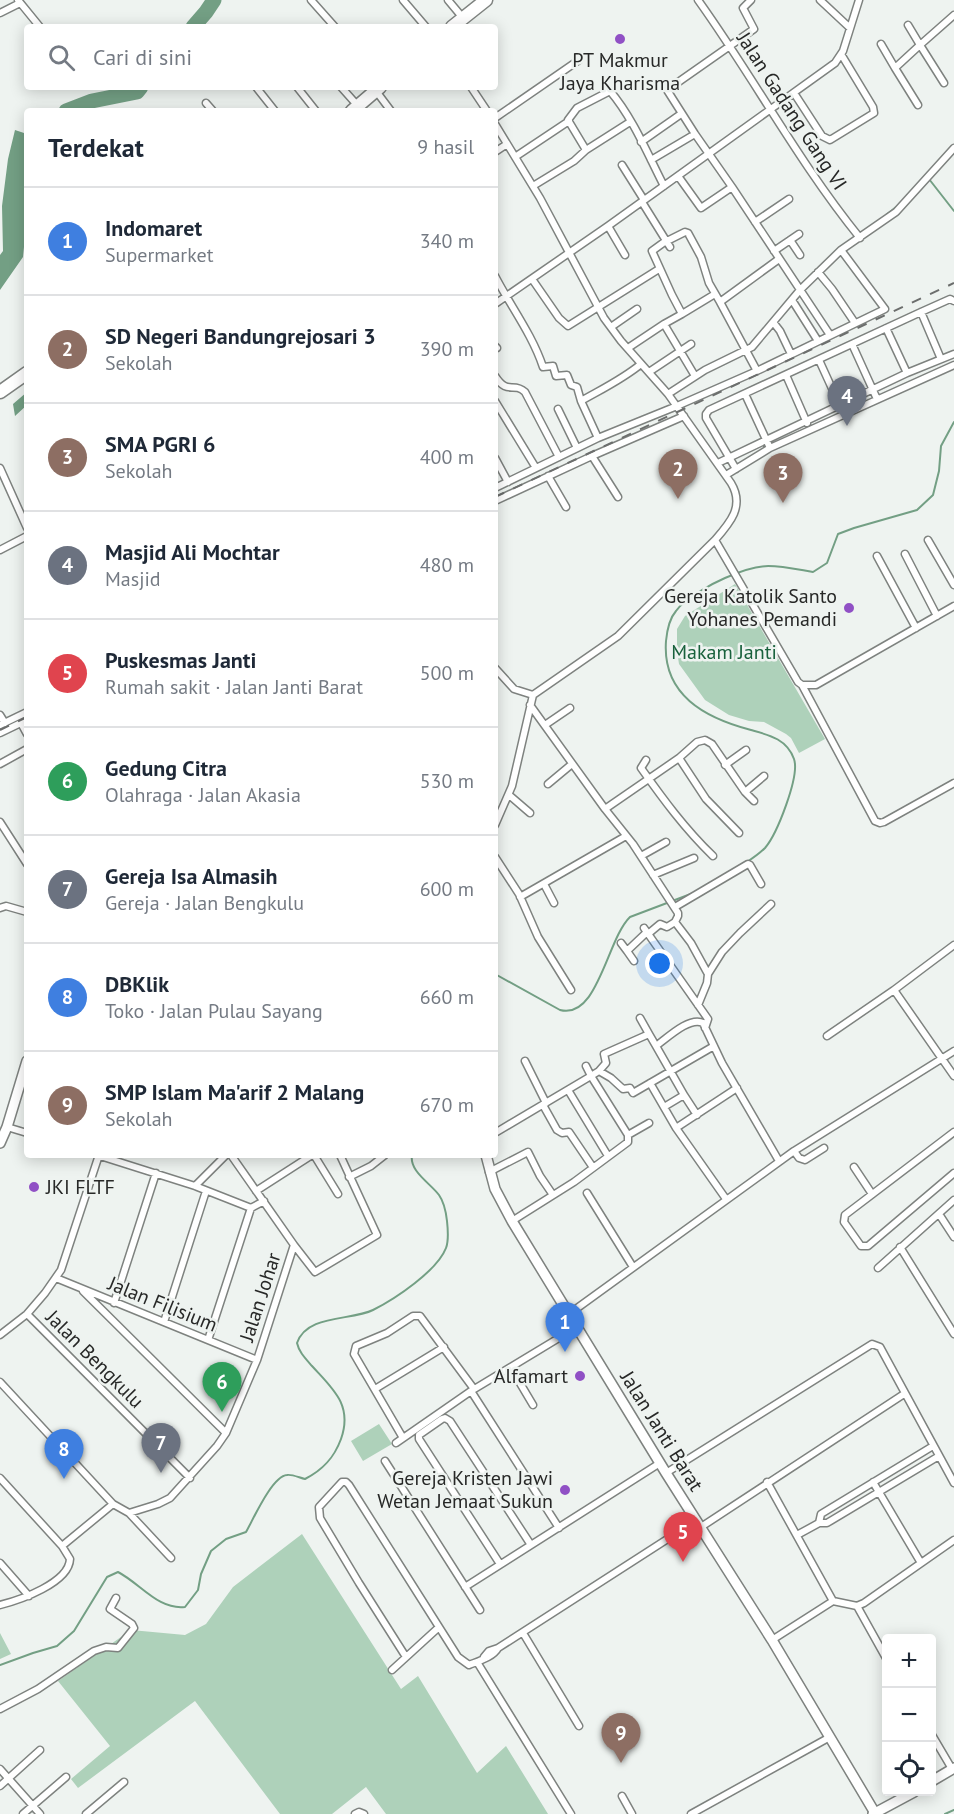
<!DOCTYPE html>
<html lang="id">
<meta charset="utf-8">
<style>
body{margin:0;font-family:"PT Sans",sans-serif;background:#f2f2f3;color:#1f2937}
.controls{position:absolute;right:18px;bottom:18px;display:grid;overflow:hidden;border-radius:6px;box-shadow:0 3px 15px #0003}
.controls button{width:54px;height:54px;display:grid;place-items:center;padding:0;border:0;border-bottom:2px solid #e0e1e3;background:#fff;color:#1f2937;font:30px sans-serif}
.you{position:absolute;left:660px;top:964px;width:21px;height:21px;margin:-15px;border:4px solid #fff;border-radius:50%;background:#1a73e8;box-shadow:0 0 0 9px #1a73e833}
.badge{display:grid;place-items:center;width:39px;height:39px;border-radius:50%;background:#7c3aed;color:#fff;font-size:20px;font-weight:700}
.pin{position:absolute;translate:-50% -50px;filter:drop-shadow(0 2px 3px #0008)}
.pin::after{content:'';position:absolute;top:32px;width:21px;height:18px;background:inherit;clip-path:polygon(0 0,100% 0,50% 100%)}
.list{margin:0;padding:0;list-style:none}
h2{display:flex;justify-content:space-between;align-items:center;height:78px;margin:0;padding:0 24px;font-size:26px}
h2 small{font-size:20px;font-weight:400;color:#747a83}
.list li{display:grid;grid-template-columns:39px 1fr auto;gap:18px;align-items:center;box-sizing:border-box;height:108px;padding:0 24px;border-top:2px solid #e0e1e3}
.list b{display:block;font-size:22px;white-space:nowrap}
.list p{margin:0;font-size:20px;white-space:nowrap;color:#747a83}
.list em{font-size:20px;font-style:normal;color:#747a83}
.icon{flex:none;width:33px;height:33px;fill:none;stroke:currentColor;stroke-width:2;stroke-linecap:round;stroke-linejoin:round}
.map{position:relative;flex:none;width:954px;height:1814px;overflow:hidden}
.search{position:absolute;background:#fff;box-shadow:0 3px 15px #0003;left:24px;top:24px;width:474px;height:66px;display:flex;align-items:center;gap:15px;box-sizing:border-box;padding:0 21px;border-radius:6px;color:#747a83;font-size:22px}
.panel{position:absolute;background:#fff;box-shadow:0 3px 15px #0003;left:24px;top:108px;width:474px;height:1050px;border-radius:6px}
.map>svg:first-child{display:block}
.green{fill:#aed1ba}
.water{fill:#739f84}
.lines{fill:none;stroke-linecap:round;stroke-linejoin:round}
.stream{stroke:#739f84;stroke-width:2}
.river{stroke:#739f84;stroke-width:15}
.street-casing{stroke:#7e827f;stroke-width:9}
.secondary-casing{stroke:#7e827f;stroke-width:12}
.primary-casing{stroke:#7e827f;stroke-width:12}
.highway-casing{stroke:#7e827f;stroke-width:15}
.street{stroke:#fff;stroke-width:6}
.secondary{stroke:#fff;stroke-width:9}
.primary{stroke:#fff;stroke-width:9}
.highway{stroke:#fff;stroke-width:12}
.rail{stroke:#6c6e6d;stroke-width:2;stroke-dasharray:10 10;stroke-linecap:butt}
.poi-dot{fill:#9050c5;stroke:#eef3f0;stroke-width:2}
.labels{text-anchor:middle;stroke-width:5;stroke-linejoin:round;paint-order:stroke}
.poi-label{font-size:20px;fill:#272827;stroke:#eef3f0;text-anchor:end}
.street-label{font-size:20px;fill:#272827;stroke:#eef3f0}
.park-label{font-size:20px;fill:#18613c;stroke:#eef3f0}
</style>
<div class="map">
<svg width="954" height="1814" viewBox="0 0 954 1814">
<rect width="100%" height="100%" fill="#eef3f0"/>
<path class="green" d="M735,584L825,739L799,753L791,738L786,734L764,722L749,721L729,715L705,700L679,664L677,651V629L685,616Z
M379,1424L392,1444L363,1461L351,1441Z
M302,1534L401,1689L418,1676L477,1773L506,1746L548,1814H386L366,1787L332,1814H280L195,1701L78,1788L71,1779L110,1746L58,1681L131,1630L185,1635L206,1624L233,1587Z
M0,1633L11,1654L0,1659Z"/>
<path class="water" d="M15,130L27,134V217L23,257L0,290V255L3,251L2,206L8,159Z
M27,392V405L15,416L13,404Z"/>
<g class="lines">
<path class="stream" d="M929,179L954,211
M918,184L934,166
M886,215L900,204
M747,862C753,858 760,853 765,848C777,834 800,776 794,759C787,739 769,735 751,730C705,718 662,695 666,641C667,631 669,619 676,611C684,599 711,584 725,578C763,561 773,565 813,572L827,563L838,534L854,528L917,510L933,495L939,471L941,446L954,422
M495,974L560,1010C598,1020 607,939 630,917L696,892
M0,1665L33,1653L57,1646L74,1631L107,1577L118,1572C141,1584 158,1610 185,1607L198,1590L201,1574L211,1551L226,1539L246,1532C253,1520 272,1476 287,1475C292,1474 300,1478 305,1479C323,1470 334,1458 341,1439C353,1405 333,1389 312,1366C305,1358 299,1352 297,1343C307,1314 351,1321 373,1310C395,1299 437,1271 446,1248C449,1240 448,1230 447,1221C446,1212 444,1202 439,1195C430,1183 409,1171 412,1155
M945,1814L954,1810"/>
<path class="river" d="M193,27L206,12L214,0
M66,111L92,101L137,92L141,87"/>
<g class="street-casing">
<path id="street" d="M18,0L40,27
M311,0L335,27
M403,0L426,27
M448,0L463,18
M698,0C754,78 799,163 860,238
M751,0L743,8L754,29L667,90L695,134L732,187L830,335
M820,0L850,28
M0,13L20,3
M908,25L920,45L895,68L918,105
M881,44L895,68
M944,83L920,45L954,15
M256,87L275,111
M297,87L316,111
M341,87L358,106
M471,87L487,111
M376,91L391,111
M794,93L822,136L830,140L874,113L873,107L841,54
M206,103L213,111
M495,118L579,60
M630,122L586,150L568,120L577,108L610,91C633,118 648,155 664,186
M495,124L540,198L604,318L621,341L668,394L731,483C745,506 730,523 715,540L618,636L533,695L512,786L495,825
M641,142L681,114
M495,152L507,144
M515,157L569,121
M651,160L695,134
M622,165L644,200
M678,176L701,208L732,187
M533,186L574,161L586,150
M642,202L670,247
M755,222L789,199
M608,226L625,255
M790,240L800,255
M774,251L799,234
M818,272L832,289L855,323
M495,276C511,307 532,334 543,367L553,366L556,376L567,375L571,385L577,387L581,401C602,389 623,379 641,364
M532,279L559,318L568,326L659,269
M715,294L682,314L672,295L652,251L663,243L685,232L688,233L701,257L709,283L720,302L757,371
M792,300L818,341
M720,302L779,259
M495,304L608,226L835,63L843,51L859,0
M921,312L941,359
M682,314L664,324L695,376
M773,322L780,331L791,354
M611,327L637,309
M886,328L907,373
M852,344L877,399
M495,346L497,348
M628,348L664,324
M819,360L840,406
M649,372L691,344
M786,375L807,423
M495,376C508,396 513,381 525,392L559,457
M668,394L705,370L752,347L800,290L841,250L896,212L954,148
M745,394L770,448
M495,401L536,468
M581,401L598,438
M558,409L577,448
M592,456L618,497
M495,458L508,482
M718,463L907,373L954,354
M0,468L27,528
M736,469L706,418V414L709,410L921,312L950,299L954,301
M726,475L770,448L954,365
M548,476L566,507
M495,488L598,438L677,406L759,370L885,309L841,250
M495,501L592,456L684,416
M715,540L798,682L802,685L875,821L880,823L884,822L954,783
M928,540L954,585
M0,550L27,536
M905,554L937,616
M877,556L916,628
M495,668L514,689L533,695
M802,685H816L954,606
M530,705L605,809L633,844L678,913V916L675,922L691,943L708,974
M0,715L5,723
M21,723L27,734
M0,725L27,712
M545,725L570,708
M0,733L27,720
M679,758L706,799L739,833
M646,760L641,768C663,799 685,829 713,856
M0,764L27,749
M725,765L746,750
M548,784L572,764
M745,792L754,801
M509,795L530,813
M605,809L679,758L697,742L705,740L712,744L745,792L764,776
M0,822L27,864
M641,856L666,842
M495,857L519,894L538,937L571,990
M653,875L694,858
M544,884L554,903
M520,897L626,836
M675,907L748,864L750,865L761,884
M0,908L6,906L27,912
M644,928L708,1019L705,1028
M648,934L660,924L667,927L675,922
M621,943L627,951
M954,945L894,990L954,1076
M634,961L627,951L647,932
M698,1005L707,983L708,974L722,952L740,933L771,904
M640,1018L649,1034
M827,1036L894,990
M525,1061L546,1103
M599,1071L606,1063L604,1054L649,1034L656,1046
M650,1083L676,1128L726,1199
M568,1090L608,1156
M684,1095L656,1046C667,1038 690,1016 703,1023L722,1063L779,1161
M543,1105L557,1130L562,1133L569,1132L592,1166
M664,1107L684,1095L697,1115
M7,1127L27,1133
M676,1128L737,1088
M954,1132L845,1215L844,1222L861,1246H868L954,1173
M495,1133L591,1076L586,1066
M628,1135L649,1123
M794,1151L799,1158L805,1160L824,1148
M97,1155L195,1186L251,1208L264,1201
M314,1155L338,1194
M854,1167L872,1194
M489,1172L528,1152L540,1176L553,1195
M349,1177L371,1166L385,1155
M195,1186L226,1155
M256,1191L312,1155
M587,1193L633,1267
M939,1214L954,1237
M512,1221L574,1182L628,1142V1135L591,1076L599,1071L611,1078L623,1089L630,1088L633,1093L714,1046
M294,1245L315,1272L377,1235L340,1155
M900,1247L954,1334
M878,1268L954,1200
M56,1278L257,1360
M83,1291L226,1433
M114,1303L156,1173
M27,1314L190,1478
M569,1314L794,1151L954,1051
M164,1322L206,1191
M0,1335L27,1314L45,1293L61,1270L99,1155
M208,1340L251,1208
M511,1368L533,1405
M0,1382L113,1504
M375,1389L444,1347
M471,1391L559,1528
M403,1438L354,1354L356,1346L387,1333L413,1316H420L474,1389
M396,1443L471,1391L577,1327
M385,1461L480,1610
M666,1473L872,1344L880,1347L954,1483
M0,1478L62,1546L70,1559C69,1583 20,1600 0,1605
M767,1482L833,1601
M873,1482L921,1563
M129,1513L171,1558
M819,1523L821,1514L933,1446
M701,1527L904,1394
M797,1535L819,1523H827L939,1456
M62,1546L113,1504L129,1513L158,1504L170,1498L217,1446L226,1433L257,1360L294,1245L231,1155
M0,1563L29,1596
M500,1564L419,1439V1435L442,1419L445,1418L450,1421L531,1545
M465,1587L660,1463
M857,1606L886,1658
M523,1633L579,1726
M772,1640L833,1601L857,1606L864,1603L954,1540
M406,1657L359,1583L320,1518L319,1507L342,1482H346L349,1485L458,1657L469,1665C479,1661 493,1657 498,1648L697,1520
M484,1657L489,1651L498,1648
M477,1662L571,1814
M392,1670L438,1628
M0,1709L38,1689L94,1651L106,1647L118,1648L134,1628L132,1624L110,1609L116,1598
M932,1735L952,1769
M0,1769L40,1814
M0,1786L40,1750
M622,1796L632,1814
M23,1814L66,1777
M86,1814L124,1782
M355,1814L359,1812L364,1814
M691,1814L830,1737"/>
</g>
<g class="secondary-casing">
<path id="secondary" d="M0,1143L7,1127L27,1061
M486,1155L495,1189L512,1221L666,1473L772,1640L875,1813"/>
</g>
<g class="primary-casing">
<path id="primary" d="M932,1781L954,1768
M873,1814L914,1792"/>
</g>
<g class="highway-casing">
<path id="highway" d="M452,27L486,0
M352,111L380,87
M0,392L27,373"/>
</g>
<use href="#street" class="street"/>
<use href="#secondary" class="secondary"/>
<use href="#primary" class="primary"/>
<use href="#highway" class="highway"/>
<path class="rail" d="M495,497L954,283
M0,730L27,717"/>
</g>
<g class="poi-dot">
<circle cx="620" cy="39" r="6"/>
<circle cx="849" cy="608" r="6"/>
<circle cx="34" cy="1187" r="6"/>
<circle cx="580" cy="1376" r="6"/>
<circle cx="565" cy="1490" r="6"/>
</g>
<g class="labels">
<g class="poi-label">
<text x="620" y="67" text-anchor="middle">PT Makmur<tspan x="620" dy="23">Jaya Kharisma</tspan></text>
<text x="837" y="603">Gereja Katolik Santo<tspan x="837" dy="23">Yohanes Pemandi</tspan></text>
<text x="46" y="1194" text-anchor="start">JKI FLTF</text>
<text x="568" y="1383">Alfamart</text>
<text x="553" y="1485">Gereja Kristen Jawi<tspan x="553" dy="23">Wetan Jemaat Sukun</tspan></text>
</g>
<g class="street-label">
<text transform="translate(792 111) rotate(57)" y="7">Jalan Gadang Gang VI</text>
<text transform="translate(260 1297) rotate(-72)" y="7">Jalan Johar</text>
<text transform="translate(163 1304) rotate(22)" y="7">Jalan Filisium</text>
<text transform="translate(95 1359) rotate(45)" y="7">Jalan Bengkulu</text>
<text transform="translate(662 1431) rotate(58)" y="7">Jalan Janti Barat</text>
</g>
<g class="park-label">
<text x="724" y="659">Makam Janti</text>
</g>
</g>
</svg>
<div class="controls">
<button>+</button>
<button>−</button>
<button><svg class="icon" aria-label="locate" viewBox="0 0 24 24"><circle cx="12" cy="12" r="6"/><path d="M12 2v4M12 18v4M2 12h4M18 12h4"/></svg></button>
</div>
<div class="you"></div>
<div class="pin badge" style="left:565px;top:1352px;background:#3f7fe0">1</div>
<div class="pin badge" style="left:678px;top:499px;background:#8d6e63">2</div>
<div class="pin badge" style="left:783px;top:503px;background:#8d6e63">3</div>
<div class="pin badge" style="left:847px;top:426px;background:#6b7280">4</div>
<div class="pin badge" style="left:683px;top:1562px;background:#e0444e">5</div>
<div class="pin badge" style="left:222px;top:1412px;background:#2e9e5b">6</div>
<div class="pin badge" style="left:161px;top:1473px;background:#6b7280">7</div>
<div class="pin badge" style="left:64px;top:1479px;background:#3f7fe0">8</div>
<div class="pin badge" style="left:621px;top:1763px;background:#8d6e63">9</div>
<div class="search"><svg class="icon" aria-label="search" viewBox="0 0 24 24"><circle cx="10" cy="10" r="6"/><path d="M15 15l6 6"/></svg>Cari di sini</div>
<section class="panel">
<h2>Terdekat<small>9 hasil</small></h2>
<ul class="list">
<li><span class="badge" style="background:#3f7fe0">1</span><div><b>Indomaret</b><p>Supermarket</p></div><em>340 m</em></li>
<li><span class="badge" style="background:#8d6e63">2</span><div><b>SD Negeri Bandungrejosari 3</b><p>Sekolah</p></div><em>390 m</em></li>
<li><span class="badge" style="background:#8d6e63">3</span><div><b>SMA PGRI 6</b><p>Sekolah</p></div><em>400 m</em></li>
<li><span class="badge" style="background:#6b7280">4</span><div><b>Masjid Ali Mochtar</b><p>Masjid</p></div><em>480 m</em></li>
<li><span class="badge" style="background:#e0444e">5</span><div><b>Puskesmas Janti</b><p>Rumah sakit · Jalan Janti Barat</p></div><em>500 m</em></li>
<li><span class="badge" style="background:#2e9e5b">6</span><div><b>Gedung Citra</b><p>Olahraga · Jalan Akasia</p></div><em>530 m</em></li>
<li><span class="badge" style="background:#6b7280">7</span><div><b>Gereja Isa Almasih</b><p>Gereja · Jalan Bengkulu</p></div><em>600 m</em></li>
<li><span class="badge" style="background:#3f7fe0">8</span><div><b>DBKlik</b><p>Toko · Jalan Pulau Sayang</p></div><em>660 m</em></li>
<li><span class="badge" style="background:#8d6e63">9</span><div><b>SMP Islam Ma'arif 2 Malang</b><p>Sekolah</p></div><em>670 m</em></li>
</ul>
</section>
</div>
